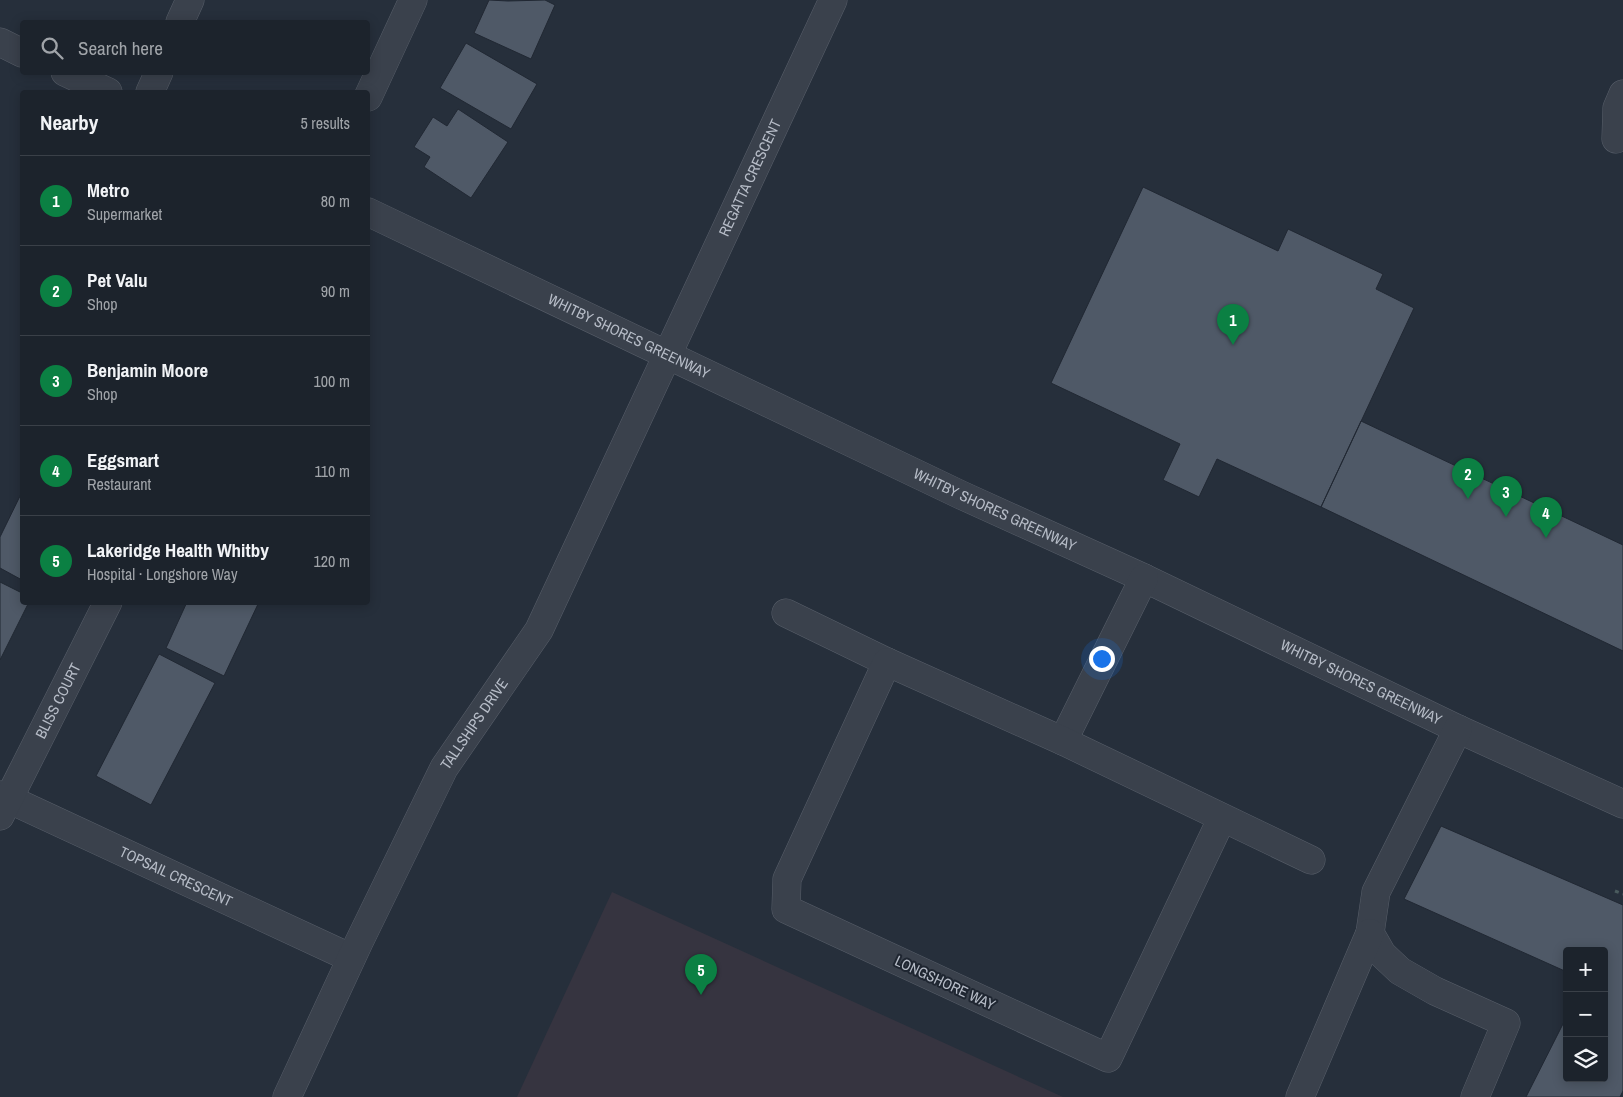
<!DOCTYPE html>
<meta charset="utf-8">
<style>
body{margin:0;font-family:"Archivo Narrow",sans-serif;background:#292f38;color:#f1f3f6}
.controls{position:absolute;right:15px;bottom:15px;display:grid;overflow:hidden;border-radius:5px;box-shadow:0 2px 12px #0003}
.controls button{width:45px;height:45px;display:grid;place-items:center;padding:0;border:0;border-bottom:1px solid #3a4048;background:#1c232c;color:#f1f3f6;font:25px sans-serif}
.you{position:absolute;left:1101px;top:658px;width:18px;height:18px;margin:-12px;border:4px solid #fff;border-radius:50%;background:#1a73e8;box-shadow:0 0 0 8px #1a73e833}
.badge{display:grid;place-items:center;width:32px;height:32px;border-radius:50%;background:#0b8043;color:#fff;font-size:16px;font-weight:700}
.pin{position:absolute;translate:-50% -41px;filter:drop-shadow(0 1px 2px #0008)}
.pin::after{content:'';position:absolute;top:26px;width:18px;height:15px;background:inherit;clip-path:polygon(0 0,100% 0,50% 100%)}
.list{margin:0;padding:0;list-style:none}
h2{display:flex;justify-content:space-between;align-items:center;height:65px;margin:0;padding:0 20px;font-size:21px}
h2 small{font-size:16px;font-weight:400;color:#a0a4a9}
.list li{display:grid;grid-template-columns:32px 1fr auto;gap:15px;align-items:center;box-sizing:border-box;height:90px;padding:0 20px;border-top:1px solid #3a4048}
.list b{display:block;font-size:19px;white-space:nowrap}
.list p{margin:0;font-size:16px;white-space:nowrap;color:#a0a4a9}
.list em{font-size:16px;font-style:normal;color:#a0a4a9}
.icon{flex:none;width:28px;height:28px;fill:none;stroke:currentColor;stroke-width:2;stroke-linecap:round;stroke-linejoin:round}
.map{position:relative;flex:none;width:1623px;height:1097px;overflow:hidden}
.search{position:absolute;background:#1c232c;box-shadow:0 2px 12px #0003;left:20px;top:20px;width:350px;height:55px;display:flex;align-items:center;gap:12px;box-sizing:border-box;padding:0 18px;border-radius:5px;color:#a0a4a9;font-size:19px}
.panel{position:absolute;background:#1c232c;box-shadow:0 2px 12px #0003;left:20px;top:90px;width:350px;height:515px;border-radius:5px}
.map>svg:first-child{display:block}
.medical{fill:#363440}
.building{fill:#4f5967;stroke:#212833}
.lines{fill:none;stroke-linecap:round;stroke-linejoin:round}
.minor-casing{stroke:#585f6a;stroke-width:29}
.path{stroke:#4a5b5e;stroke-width:3;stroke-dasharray:4 4;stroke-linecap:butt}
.minor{stroke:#3a414c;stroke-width:28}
.labels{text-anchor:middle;stroke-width:4;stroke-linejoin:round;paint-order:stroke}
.street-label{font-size:15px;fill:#b6bcc7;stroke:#1f2631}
</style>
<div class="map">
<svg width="1623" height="1097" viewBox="0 0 1623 1097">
<rect width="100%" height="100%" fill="#262f3b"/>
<path class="medical" d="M612,892L1063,1097H517Z"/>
<path class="building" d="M489,0L508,1L545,0L555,5L531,59L474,33Z
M466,43L537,84L511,129L440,88Z
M458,109L508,142L471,198L424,167L430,157L414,147L433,117L447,126Z
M1143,187L1278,251L1288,229L1383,274L1376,289L1414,308L1321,507L1217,459L1199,497L1163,480L1180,444L1051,383Z
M1361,421L1623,545V651L1321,507Z
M22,492V580L0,568V537Z
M0,582L22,593V602H29L0,660Z
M187,602H259L224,676L166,648Z
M159,654L215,683L151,805L96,776Z
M1441,826L1623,905V1091L1620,1097H1526L1567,1016V1078H1604V951H1567V972L1404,899Z"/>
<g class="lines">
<g class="minor-casing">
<g id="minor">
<path d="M180,22L190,0"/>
<path d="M0,42L22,53"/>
<path d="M65,72L108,92"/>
<path d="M150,92L159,72"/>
<path d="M368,97L413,0"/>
<path d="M1616,139L1617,108L1623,94"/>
<path id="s1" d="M368,212L961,495L1144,578L1458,729L1623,804"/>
<path d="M786,613L887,662"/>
<path d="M1458,729L1376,892L1370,933L1382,954L1400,971L1435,991L1506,1023L1475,1097"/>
<path d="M1063,741L1144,578"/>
<path id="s2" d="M0,795L351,958"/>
<path id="s3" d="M0,816L108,602"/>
<path d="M1222,818L1108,1058L786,909L787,879L887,662L1063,741L1311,860"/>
<path id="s4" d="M287,1097L359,942L444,768L539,630L833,0"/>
<path d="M1300,1097L1370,933"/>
</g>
</g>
<path class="path" d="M1615,891L1623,894"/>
<use href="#minor" class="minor"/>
</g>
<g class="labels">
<g class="street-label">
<text dy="5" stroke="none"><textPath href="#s4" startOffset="1031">REGATTA CRESCENT</textPath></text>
<text dy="5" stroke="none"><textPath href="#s1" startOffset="289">WHITBY SHORES GREENWAY</textPath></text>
<text dy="5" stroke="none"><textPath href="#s1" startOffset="694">WHITBY SHORES GREENWAY</textPath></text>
<text dy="5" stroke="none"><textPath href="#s1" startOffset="1099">WHITBY SHORES GREENWAY</textPath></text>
<text dy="5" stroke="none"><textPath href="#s3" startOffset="129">BLISS COURT</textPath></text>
<text dy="5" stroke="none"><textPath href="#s4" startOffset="418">TALLSHIPS DRIVE</textPath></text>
<text dy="5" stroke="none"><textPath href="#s2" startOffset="194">TOPSAIL CRESCENT</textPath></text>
<text transform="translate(945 983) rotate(25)" y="5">LONGSHORE WAY</text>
</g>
</g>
</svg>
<div class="controls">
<button>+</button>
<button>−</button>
<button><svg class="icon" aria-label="layers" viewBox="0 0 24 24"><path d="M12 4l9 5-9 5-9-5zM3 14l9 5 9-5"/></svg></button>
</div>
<div class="you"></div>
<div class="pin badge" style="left:1233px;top:345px">1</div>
<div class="pin badge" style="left:1468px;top:499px">2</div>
<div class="pin badge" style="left:1506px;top:517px">3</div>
<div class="pin badge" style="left:1546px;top:538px">4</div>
<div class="pin badge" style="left:701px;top:995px">5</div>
<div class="search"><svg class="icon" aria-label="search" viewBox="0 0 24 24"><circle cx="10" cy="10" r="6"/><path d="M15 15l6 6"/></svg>Search here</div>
<section class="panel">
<h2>Nearby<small>5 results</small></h2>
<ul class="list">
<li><span class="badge">1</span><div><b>Metro</b><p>Supermarket</p></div><em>80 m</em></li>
<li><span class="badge">2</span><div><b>Pet Valu</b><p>Shop</p></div><em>90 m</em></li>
<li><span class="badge">3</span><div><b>Benjamin Moore</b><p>Shop</p></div><em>100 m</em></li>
<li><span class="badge">4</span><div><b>Eggsmart</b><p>Restaurant</p></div><em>110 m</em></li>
<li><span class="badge">5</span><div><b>Lakeridge Health Whitby</b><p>Hospital · Longshore Way</p></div><em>120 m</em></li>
</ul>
</section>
</div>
